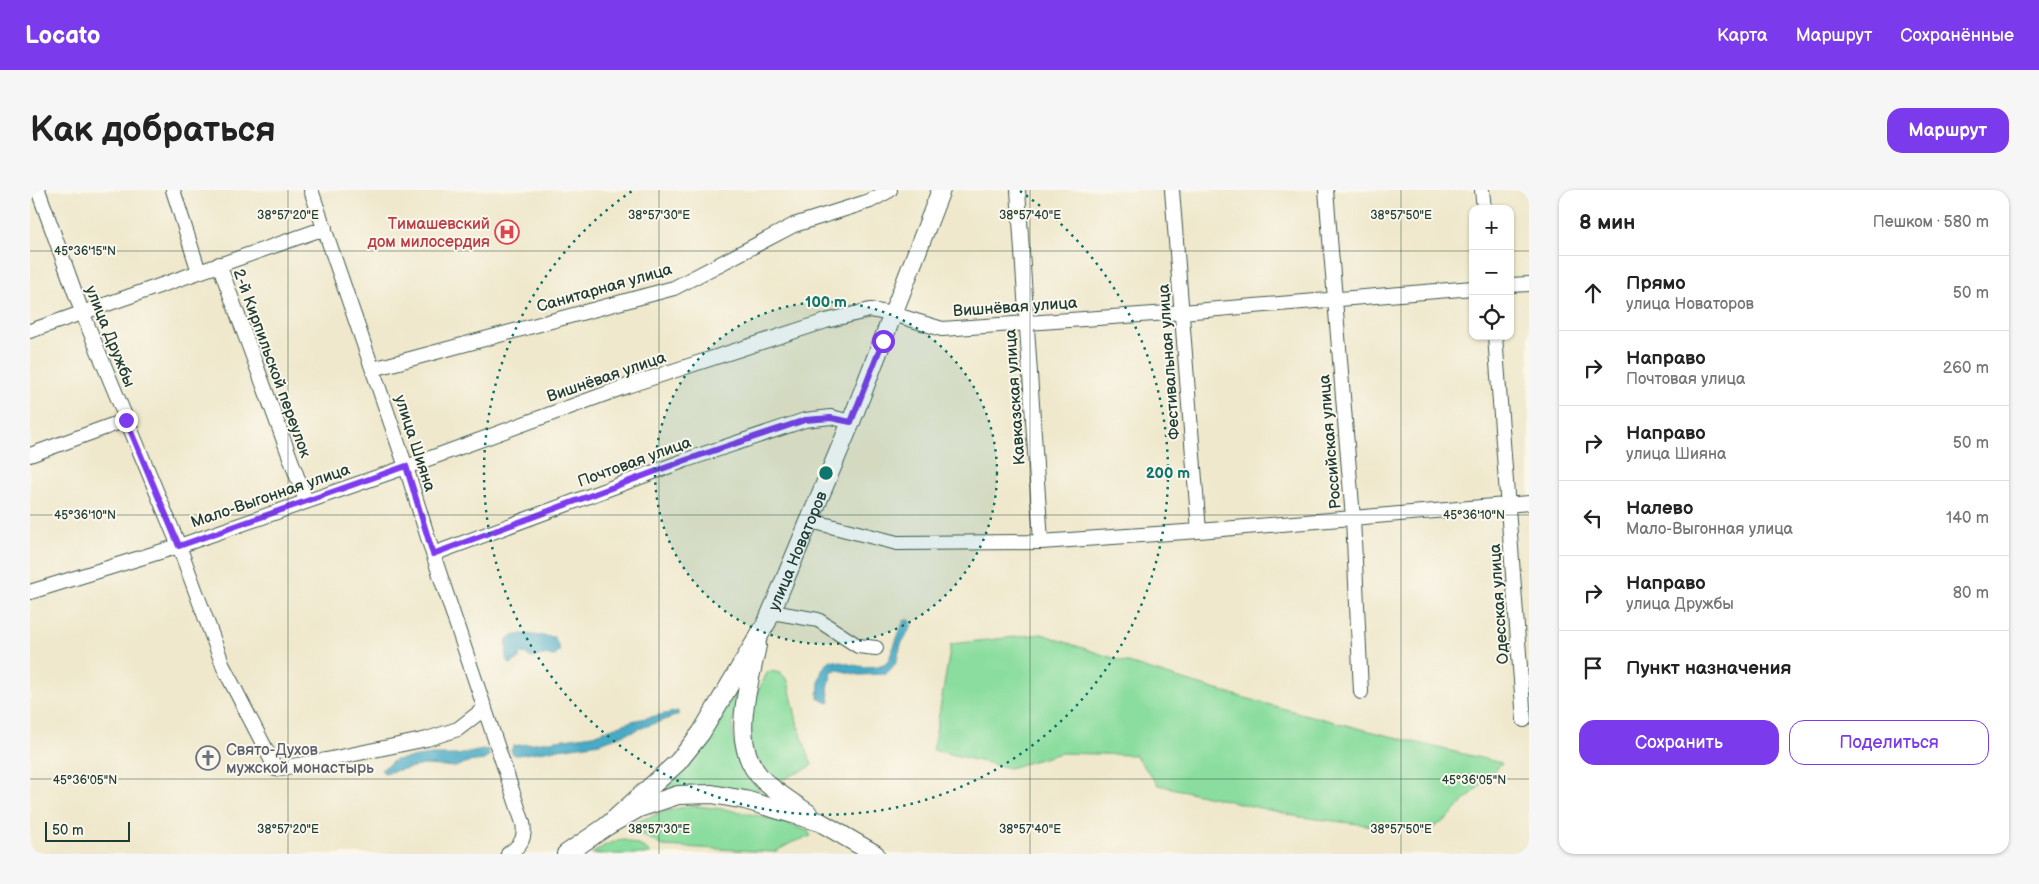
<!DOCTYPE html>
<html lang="ru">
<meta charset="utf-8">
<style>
body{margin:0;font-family:"Balsamiq Sans",sans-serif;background:#f6f6f6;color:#222}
.controls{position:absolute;right:15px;top:15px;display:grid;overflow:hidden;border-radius:10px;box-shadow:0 1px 4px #0004}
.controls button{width:45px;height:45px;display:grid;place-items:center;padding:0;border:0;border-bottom:1px solid #e0e0e0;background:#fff;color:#222;font:25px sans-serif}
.scale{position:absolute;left:15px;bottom:12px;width:85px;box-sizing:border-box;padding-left:5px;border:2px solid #1f3d34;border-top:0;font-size:14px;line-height:18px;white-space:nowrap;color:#1f3d34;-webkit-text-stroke:4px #fbf7ec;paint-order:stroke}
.stop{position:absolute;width:15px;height:15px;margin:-11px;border:4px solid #7c3aed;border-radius:50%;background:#fff}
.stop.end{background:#7c3aed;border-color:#fff;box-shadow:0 1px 5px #0008}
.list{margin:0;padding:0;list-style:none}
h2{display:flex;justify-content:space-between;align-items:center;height:65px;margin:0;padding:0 20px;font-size:21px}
h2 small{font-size:16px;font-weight:400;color:#767676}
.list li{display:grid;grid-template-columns:32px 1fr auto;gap:15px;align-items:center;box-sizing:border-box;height:75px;padding:0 20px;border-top:1px solid #e0e0e0}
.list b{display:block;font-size:19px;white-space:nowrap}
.list p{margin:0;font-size:16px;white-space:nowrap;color:#767676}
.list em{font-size:16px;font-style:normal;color:#767676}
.actions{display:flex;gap:10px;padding:15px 20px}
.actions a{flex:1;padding:11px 0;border:1px solid #7c3aed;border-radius:15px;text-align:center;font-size:18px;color:#7c3aed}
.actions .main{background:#7c3aed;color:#fff}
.icon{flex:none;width:28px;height:28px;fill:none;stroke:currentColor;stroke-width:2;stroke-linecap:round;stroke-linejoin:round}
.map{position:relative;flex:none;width:1499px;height:664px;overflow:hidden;border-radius:15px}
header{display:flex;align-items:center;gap:30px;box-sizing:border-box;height:70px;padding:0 25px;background:#7c3aed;color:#fff}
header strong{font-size:24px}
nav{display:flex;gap:28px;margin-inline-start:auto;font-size:18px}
.intro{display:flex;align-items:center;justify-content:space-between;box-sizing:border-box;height:120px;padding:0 30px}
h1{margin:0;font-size:35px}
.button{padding:12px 22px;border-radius:15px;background:#7c3aed;color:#fff;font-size:18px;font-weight:700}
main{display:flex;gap:30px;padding:0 30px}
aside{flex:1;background:#fff;border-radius:15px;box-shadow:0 1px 4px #0004}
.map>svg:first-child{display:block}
.green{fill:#8add9e;stroke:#548d69}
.water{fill:#46aac6;stroke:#32747d}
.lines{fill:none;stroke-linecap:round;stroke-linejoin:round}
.minor-casing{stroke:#3e574b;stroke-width:16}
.major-casing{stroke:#3e574b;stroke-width:20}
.minor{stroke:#fff;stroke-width:14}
.major{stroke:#fff;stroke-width:18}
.route{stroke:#7c3aed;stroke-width:6}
.ticks{fill:none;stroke:#1f3d34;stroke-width:1;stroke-opacity:0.45}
.ring{fill:none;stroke:#0f766e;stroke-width:2.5;stroke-dasharray:2.5 5}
.labels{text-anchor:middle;stroke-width:4;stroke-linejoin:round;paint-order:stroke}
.health-label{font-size:16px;fill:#be3a42;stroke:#fbf7ec;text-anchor:end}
.street-label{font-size:16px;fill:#1f3d34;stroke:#fbf7ec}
.worship-label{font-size:16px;fill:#5b616d;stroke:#fbf7ec;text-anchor:start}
.ticks-label{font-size:12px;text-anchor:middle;fill:#1f3d34;stroke:#fbf7ec;stroke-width:4;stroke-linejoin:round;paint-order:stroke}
.centre{fill:#0f766e;stroke:#fbf7ec;stroke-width:2.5}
.ring-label{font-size:15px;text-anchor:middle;font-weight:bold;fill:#0f766e;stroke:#fbf7ec;stroke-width:4;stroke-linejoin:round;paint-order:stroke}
</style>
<header>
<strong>Locato</strong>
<nav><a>Карта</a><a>Маршрут</a><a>Сохранённые</a></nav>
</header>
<div class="intro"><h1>Как добраться</h1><a class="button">Маршрут</a></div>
<main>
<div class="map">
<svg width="1499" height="664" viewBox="0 0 1499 664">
<rect width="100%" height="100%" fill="#fbf7ec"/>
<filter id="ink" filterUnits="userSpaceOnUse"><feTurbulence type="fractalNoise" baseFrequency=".02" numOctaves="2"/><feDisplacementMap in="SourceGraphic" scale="10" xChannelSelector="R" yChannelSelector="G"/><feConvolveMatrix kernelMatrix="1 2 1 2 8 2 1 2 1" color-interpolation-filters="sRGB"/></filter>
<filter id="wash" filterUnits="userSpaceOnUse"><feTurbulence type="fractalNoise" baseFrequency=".0096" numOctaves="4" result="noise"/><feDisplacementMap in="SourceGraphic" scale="20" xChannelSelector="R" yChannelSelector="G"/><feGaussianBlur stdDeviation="1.12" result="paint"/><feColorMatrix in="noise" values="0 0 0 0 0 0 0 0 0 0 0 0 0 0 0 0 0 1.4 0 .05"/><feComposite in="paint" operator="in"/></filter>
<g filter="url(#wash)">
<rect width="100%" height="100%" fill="#efe8cc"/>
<path class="green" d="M1012,444C1162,497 1317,537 1472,573L1417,629L1396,642L1270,627L1128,595L1105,565L1031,563L979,578L903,560L921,454Z
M740,481L751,483L758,491L768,536L782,575L780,577L749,591L745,590L731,574L720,556L721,516L737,483Z
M711,492C698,542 697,565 734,605C698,598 669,594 633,599L659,577L680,548Z
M661,616C701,618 740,627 778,641L781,646L763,652L744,662L633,656L599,638L600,635C620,626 639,619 661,616Z
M595,650L613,657L621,664H562C573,656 581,651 595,650Z"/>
<path class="water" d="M874,430H880L882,435L871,454L866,473L856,484L829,485L808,480L802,481L798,499L800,512L798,513L788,508C789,494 788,479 801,470C822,474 839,482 858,472Z
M492,444L524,447L530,460L525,466L512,465L501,468L495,463L490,465L489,469L480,474L476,468L477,449L482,446Z
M648,521V525L570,553L488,565H484L481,561L483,556L563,545L602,531Z
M458,559L459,566L454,570L438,572L425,577L394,575L354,583L351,580L365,570L401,565H427Z"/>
</g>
<g filter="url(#ink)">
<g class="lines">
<g class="minor-casing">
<path id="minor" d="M8,0L52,122L149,356L194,478L246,579L296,570L397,549L428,539L455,518
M143,0L169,82
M281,0L376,277L403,364L493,633C496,649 490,656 478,664
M988,0L1011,352
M1142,0L1169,341
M1296,0L1323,328L1331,502
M1452,0L1454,19
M189,74L276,311
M1480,95L1499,94
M0,141L295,38
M1465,146L1494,530
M343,179L644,98L764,35L840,11L860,0
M0,265L96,230
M781,331L867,353L1011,352L1169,341L1499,313
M403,364L656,270L775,230L801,227L821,232
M0,402L149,356L376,277L597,196L796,131L840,120L863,124L912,139L1152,122L1443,98
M742,422L788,430L828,456L846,458"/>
</g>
<g class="major-casing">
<g id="major">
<path d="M727,455C719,499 697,555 734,591C747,603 763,613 778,623"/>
<path id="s1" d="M577,636L648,572L671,543L737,432L821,232L911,0"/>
<path d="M536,664L577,636L609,618L648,605L682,604L715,610L790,632L845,664"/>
</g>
</g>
<use href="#minor" class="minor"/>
<use href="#major" class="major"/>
</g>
</g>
<g class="lines" filter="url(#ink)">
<path class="route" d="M96,230L149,356L376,276L403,364L656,270L775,230L801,228L821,232L853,151"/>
</g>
<path class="ticks" d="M258,0V664M629,0V664M1000,0V664M1371,0V664M0,61H1443M1480,61H1499M0,325H1499M0,589H1499"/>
<circle cx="796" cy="283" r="171" fill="#0f766e" fill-opacity=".12"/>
<g class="ring">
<circle cx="796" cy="283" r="171"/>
<path d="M990 1A342 342 0 1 1 602 1"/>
</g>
<defs>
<g id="hospital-ring" transform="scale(1.25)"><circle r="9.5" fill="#fbf7ec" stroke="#e0444e" stroke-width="1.5"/><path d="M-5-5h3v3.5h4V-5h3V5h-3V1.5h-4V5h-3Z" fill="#e0444e"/></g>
<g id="church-ring" transform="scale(1.25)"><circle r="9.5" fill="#fbf7ec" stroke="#6b7280" stroke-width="1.5"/><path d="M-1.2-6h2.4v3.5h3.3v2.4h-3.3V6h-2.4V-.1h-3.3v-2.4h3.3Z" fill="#6b7280"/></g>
</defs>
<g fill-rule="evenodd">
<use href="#hospital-ring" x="477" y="42"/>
<use href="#church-ring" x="178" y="568"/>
</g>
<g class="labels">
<g class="health-label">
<text x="460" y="39">Тимашевский<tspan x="460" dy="18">дом милосердия</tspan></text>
</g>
<g class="street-label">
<text transform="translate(574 97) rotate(-16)" y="6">Санитарная улица</text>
<text transform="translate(985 116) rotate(-4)" y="6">Вишнёвая улица</text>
<text transform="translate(81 146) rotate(68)" y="6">улица Дружбы</text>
<text transform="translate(1138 172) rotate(-94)" y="6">Фестивальная улица</text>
<text transform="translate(243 173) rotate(70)" y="6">2-й Кирпильской переулок</text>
<text transform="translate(576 186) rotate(-19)" y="6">Вишнёвая улица</text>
<text transform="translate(984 207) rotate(-94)" y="6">Кавказская улица</text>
<text transform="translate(1299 252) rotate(-95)" y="6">Российская улица</text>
<text transform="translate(386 253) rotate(72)" y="6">улица Шияна</text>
<text transform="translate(604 271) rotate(-20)" y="6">Почтовая улица</text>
<text transform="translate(240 305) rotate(-19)" y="6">Мало-Выгонная улица</text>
<text dy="6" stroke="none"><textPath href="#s1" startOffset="339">улица Новаторов</textPath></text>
<text transform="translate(1468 414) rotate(-94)" y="6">Одесская улица</text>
</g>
<g class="worship-label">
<text x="196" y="565">Свято-Духов<tspan x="196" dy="18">мужской монастырь</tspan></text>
</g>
</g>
<g class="ticks-label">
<text x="258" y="29">38°57'20"E</text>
<text x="629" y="29">38°57'30"E</text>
<text x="1000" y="29">38°57'40"E</text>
<text x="1371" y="29">38°57'50"E</text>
<text x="55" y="65">45°36'15"N</text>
<text x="55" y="329">45°36'10"N</text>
<text x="1444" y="329">45°36'10"N</text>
<text x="55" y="594">45°36'05"N</text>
<text x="1444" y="594">45°36'05"N</text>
<text x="258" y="643">38°57'20"E</text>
<text x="629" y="643">38°57'30"E</text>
<text x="1000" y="643">38°57'40"E</text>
<text x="1371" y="643">38°57'50"E</text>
</g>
<circle cx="796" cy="283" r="8" class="centre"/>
<g class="ring-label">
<text x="796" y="117">100 m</text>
<text x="1138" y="288">200 m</text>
</g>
</svg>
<div class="controls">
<button>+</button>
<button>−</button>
<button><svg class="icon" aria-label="locate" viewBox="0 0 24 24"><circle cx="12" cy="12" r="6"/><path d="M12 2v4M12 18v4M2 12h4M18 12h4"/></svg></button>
</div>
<div class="scale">50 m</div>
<div class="stop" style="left:853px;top:151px"></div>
<div class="stop end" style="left:96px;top:230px"></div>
</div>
<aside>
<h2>8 мин<small>Пешком · 580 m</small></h2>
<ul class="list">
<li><svg class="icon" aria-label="ahead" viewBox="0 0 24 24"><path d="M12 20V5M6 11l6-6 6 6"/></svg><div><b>Прямо</b><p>улица Новаторов</p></div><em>50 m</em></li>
<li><svg class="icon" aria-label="right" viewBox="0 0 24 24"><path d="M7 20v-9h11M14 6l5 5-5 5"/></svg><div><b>Направо</b><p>Почтовая улица</p></div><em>260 m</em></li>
<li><svg class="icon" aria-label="right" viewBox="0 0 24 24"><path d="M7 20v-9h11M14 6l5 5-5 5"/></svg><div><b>Направо</b><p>улица Шияна</p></div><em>50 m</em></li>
<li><svg class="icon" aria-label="left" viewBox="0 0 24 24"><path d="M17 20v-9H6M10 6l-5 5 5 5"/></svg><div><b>Налево</b><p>Мало-Выгонная улица</p></div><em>140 m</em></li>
<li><svg class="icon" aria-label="right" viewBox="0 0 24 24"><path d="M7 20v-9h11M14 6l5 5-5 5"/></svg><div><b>Направо</b><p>улица Дружбы</p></div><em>80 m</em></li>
<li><svg class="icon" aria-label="arrive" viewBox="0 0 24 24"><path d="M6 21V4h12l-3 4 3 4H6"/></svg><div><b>Пункт назначения</b></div></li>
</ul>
<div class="actions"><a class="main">Сохранить</a><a>Поделиться</a></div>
</aside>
</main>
